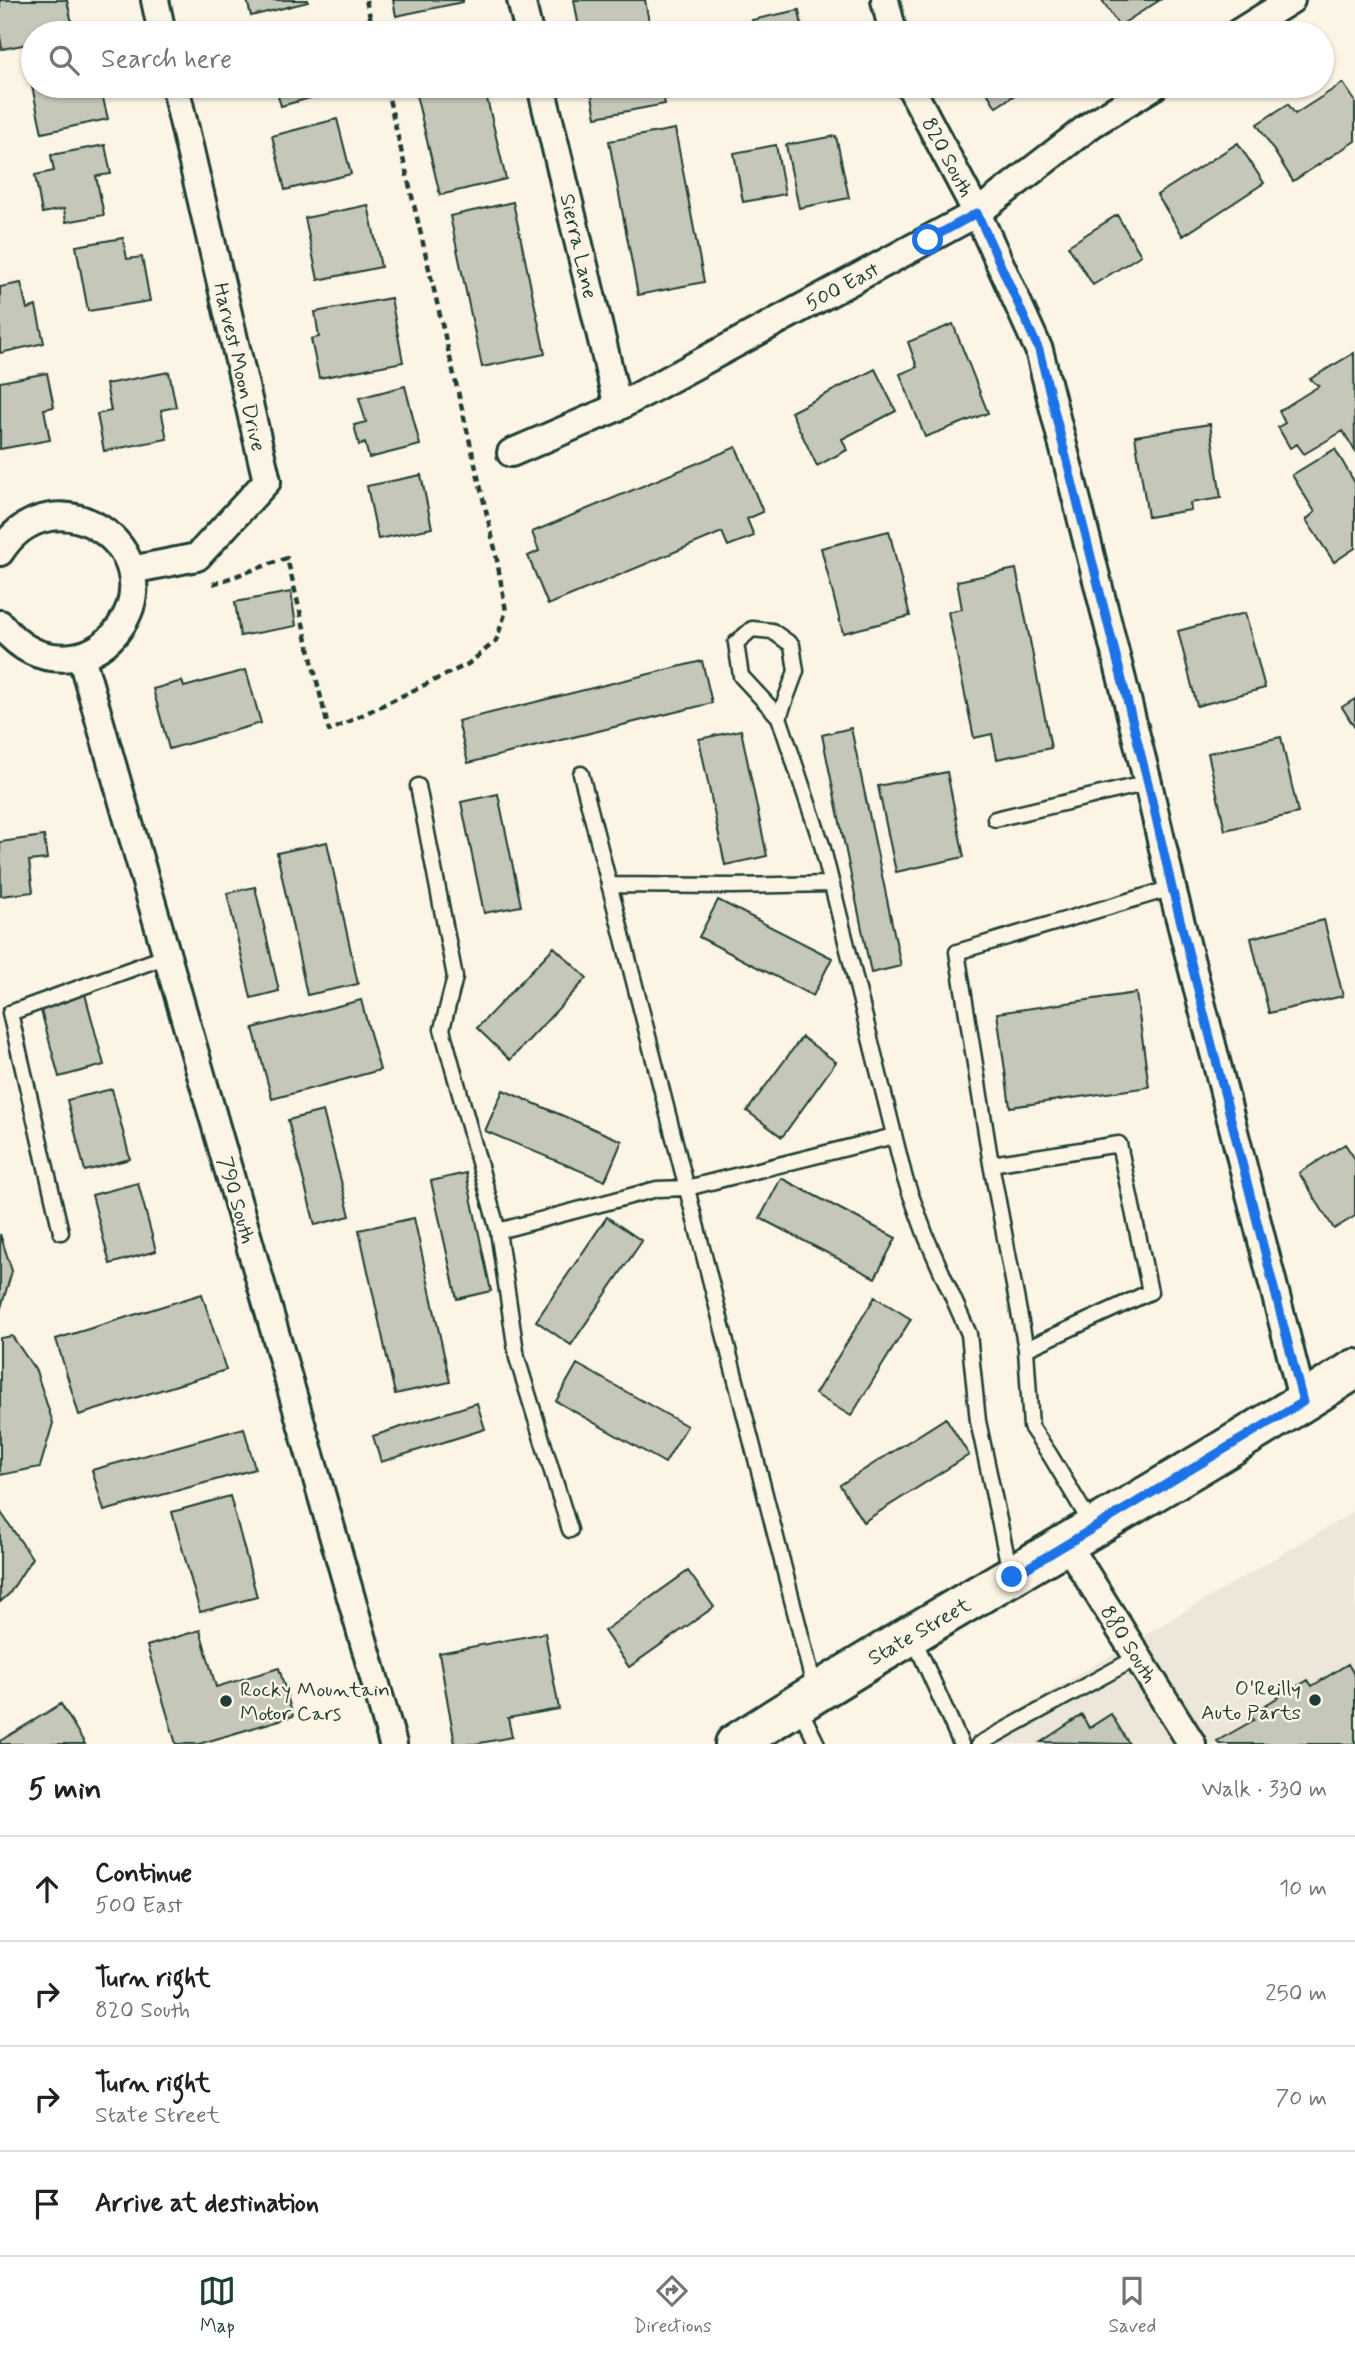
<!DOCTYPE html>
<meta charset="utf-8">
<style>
body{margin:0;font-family:Mynerve,sans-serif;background:#f2f2f2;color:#202124}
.stop{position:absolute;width:21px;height:21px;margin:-16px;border:5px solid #1a73e8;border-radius:50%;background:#fff}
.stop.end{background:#1a73e8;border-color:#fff;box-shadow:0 2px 7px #0008}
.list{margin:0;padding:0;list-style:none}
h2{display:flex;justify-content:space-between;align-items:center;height:91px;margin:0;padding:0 28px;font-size:30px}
h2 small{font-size:23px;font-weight:400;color:#757577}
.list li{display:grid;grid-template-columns:46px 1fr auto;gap:21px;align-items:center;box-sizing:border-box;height:105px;padding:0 28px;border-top:2px solid #e0e0e0}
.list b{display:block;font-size:26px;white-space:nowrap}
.list p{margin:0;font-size:23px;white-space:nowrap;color:#757577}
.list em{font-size:23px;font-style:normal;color:#757577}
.icon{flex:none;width:38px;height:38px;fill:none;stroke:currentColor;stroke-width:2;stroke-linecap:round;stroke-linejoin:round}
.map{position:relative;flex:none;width:1355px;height:1744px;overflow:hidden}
.search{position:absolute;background:#fff;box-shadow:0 2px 5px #0004;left:21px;right:21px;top:21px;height:77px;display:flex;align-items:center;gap:18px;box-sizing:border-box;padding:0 24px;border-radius:38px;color:#757577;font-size:26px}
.sheet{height:511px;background:#fff}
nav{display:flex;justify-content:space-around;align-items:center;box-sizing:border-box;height:98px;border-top:2px solid #e0e0e0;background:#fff;font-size:19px;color:#757577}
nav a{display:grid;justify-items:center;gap:4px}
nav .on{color:#1f3d34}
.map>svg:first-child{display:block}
.built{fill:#ece7d8}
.building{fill:#c5c7b9;stroke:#1f3d34;stroke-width:2}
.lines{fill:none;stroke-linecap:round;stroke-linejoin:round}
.service-casing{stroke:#1f3d34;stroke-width:19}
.minor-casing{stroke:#1f3d34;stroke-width:32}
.primary-casing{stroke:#1f3d34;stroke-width:44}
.path{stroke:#1f3d34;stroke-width:4.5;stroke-dasharray:7 5;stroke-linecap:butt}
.service{stroke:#fcf5e5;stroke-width:14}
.minor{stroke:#fcf5e5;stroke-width:26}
.primary{stroke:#fcf5e5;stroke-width:38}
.route{stroke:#1a73e8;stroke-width:9}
.poi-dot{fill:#1f3d34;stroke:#fcf5e5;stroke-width:2.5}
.labels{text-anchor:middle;stroke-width:5;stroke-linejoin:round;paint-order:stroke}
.street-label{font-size:21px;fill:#1f3d34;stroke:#fcf5e5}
.poi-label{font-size:21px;fill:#1f3d34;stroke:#fcf5e5;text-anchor:end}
</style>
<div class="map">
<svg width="1355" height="1744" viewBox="0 0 1355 1744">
<rect width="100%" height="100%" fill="#fcf5e5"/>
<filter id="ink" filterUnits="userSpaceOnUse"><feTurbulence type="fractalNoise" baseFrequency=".0143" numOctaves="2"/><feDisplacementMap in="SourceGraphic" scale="14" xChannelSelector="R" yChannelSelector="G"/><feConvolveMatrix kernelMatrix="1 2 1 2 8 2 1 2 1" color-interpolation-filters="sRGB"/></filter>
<g filter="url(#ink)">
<path class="built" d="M1355,1511V1744H961Z"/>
<path class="building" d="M0,0H67L74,33H33V43L2,49L0,37Z
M247,0H308V2L251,16Z
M393,0H463V2L396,16Z
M574,0H645L651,33H580Z
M1102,0H1160L1119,26Z
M799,10L803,33H755L752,20Z
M1015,23L1021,33H999Z
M469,24L472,33H431Z
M325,27L327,33H304Z
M30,77H33V86H100L108,119L42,133Z
M1343,83L1355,101V141L1293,181L1257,124L1288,104L1295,114Z
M275,86H342L343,89L281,106Z
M414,86H484L506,179L440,195Z
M590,86H661L665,104L596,117Z
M983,86H1029L996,107Z
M337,119L351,174L285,190L272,136Z
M675,129L704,282L638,295L609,141Z
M836,136L849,198L799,208L786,145Z
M1238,143L1264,183L1183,236L1157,195Z
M105,145L111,174L96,176L104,215L66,222L64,209L42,213L35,175L54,171L51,155Z
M776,145L785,194L743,202L734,153Z
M513,202L545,354L482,367L450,216Z
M368,205L381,267L318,280L305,218Z
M1117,215L1141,255L1093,285L1068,246Z
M123,238L127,259L142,257L150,301L88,311L76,246Z
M21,283L27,309L36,306L44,343L0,353V287Z
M391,298L403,362L319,378L311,339L319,337L315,312Z
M953,324L988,413L925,437L900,374L917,367L908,342Z
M1354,353L1355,451L1343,431L1304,454L1297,444L1290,448L1278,427L1285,423L1279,411L1319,386L1310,379Z
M875,369L896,411L842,439L847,450L817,466L791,412Z
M169,372L176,407L161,410L167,439L104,451L97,414L111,411L106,384Z
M47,373L54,407L44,409L50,440L0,449V382Z
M405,386L420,445L369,458L365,443L359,445L354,425L366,422L359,398Z
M1210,424L1221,498L1190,503L1191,510L1148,517L1135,436Z
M736,447L763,512L747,519L754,536L728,546L722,532L548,605L528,556L539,551L532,532Z
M1335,449L1355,483V548L1334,562L1306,520L1315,512L1292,475Z
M421,475L432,528L378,539L367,486Z
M889,531L910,616L843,633L821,548Z
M1016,569L1051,748L997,759L992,734L974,738L948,612L962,609L957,581Z
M291,592L296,626L240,636L235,602Z
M1245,613L1265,688L1197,706L1178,631Z
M702,661L712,703L468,763L458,721Z
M246,670L261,723L169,749L153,689L182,681L184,687Z
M1355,699V728L1342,707Z
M851,728L901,966L871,973L822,735Z
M741,730L767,856L725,865L699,739Z
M1281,737L1298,813L1225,830L1208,753Z
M947,772L964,857L896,872L878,786Z
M498,794L521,906L484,913L461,802Z
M44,836L47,859L29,861L33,892L1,896L0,842Z
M327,842L358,984L307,995L277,853Z
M255,887L279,991L251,998L227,893Z
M718,900L832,958L813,996L699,937Z
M1324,920L1343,996L1269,1013L1251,938Z
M554,947L587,978L510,1060L477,1028Z
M1136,993L1149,1087L1010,1107L997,1013Z
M85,994L104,1065L59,1077L40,1007Z
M361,1000L380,1070L272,1099L253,1028Z
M802,1037L836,1062L782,1137L747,1111Z
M112,1089L130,1159L85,1171L67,1100Z
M503,1090L622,1141L605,1181L485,1131Z
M323,1111L350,1216L315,1225L288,1120Z
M1345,1144L1355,1159V1216L1334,1229L1299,1173Z
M466,1173L491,1291L457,1299L431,1181Z
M781,1178L896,1238L875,1278L760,1218Z
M138,1183L156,1251L110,1264L92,1195Z
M607,1217L642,1241L571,1345L536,1321Z
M414,1218L450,1382L395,1394L359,1230Z
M0,1234L12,1271L0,1311Z
M202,1294L226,1370L79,1415L56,1339Z
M875,1297L911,1319L851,1416L815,1394Z
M12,1336L36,1371L53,1423L40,1467L0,1475V1338Z
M577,1364L687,1426L665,1463L556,1401Z
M477,1403L485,1429L381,1462L373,1436Z
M946,1418L969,1455L863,1522L840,1485Z
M244,1428L255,1469L104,1511L92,1470Z
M230,1496L257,1597L200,1612L172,1512Z
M0,1511L32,1558L9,1594L0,1602Z
M688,1571L714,1607L629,1667L604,1631Z
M200,1630L216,1687L279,1668L293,1716L199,1744H176L147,1646Z
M545,1633L559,1709L508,1718L512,1737L475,1744H455L439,1653Z
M1348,1664L1355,1676V1744H1219L1217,1741L1254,1720L1250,1714L1308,1680L1312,1686Z
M61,1704L85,1744H0V1741Z
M1111,1714L1129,1744L1041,1742L1082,1715L1089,1728Z"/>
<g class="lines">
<g class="service-casing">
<path id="service" d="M779,717L796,671L792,645L772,631L752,629L736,643L741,676L779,717L822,845L905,1179L927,1239L969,1334L978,1421L1010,1572
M581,774L815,1690
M418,786L455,977L442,1029L498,1231L517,1358L570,1530
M995,819L1148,783
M609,885L732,886L832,884
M991,1164L1119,1144L1150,1292L1026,1349
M498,1231L657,1189L687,1188L894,1136
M61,1232L10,1013L167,956
M1093,1527L1050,1455L1031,1427L1026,1349L991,1164L957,952L1172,888
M913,1637L961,1744
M798,1705L817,1744
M979,1744L1138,1657"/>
</g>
<g class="minor-casing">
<path id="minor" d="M155,0L162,33
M521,0L529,33
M885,0L893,33
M1238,33L1291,0
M541,86L618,407
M910,86L977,213L1039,350L1148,783L1172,888L1303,1402
M511,453L618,407L977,213L1092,124L1154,86
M0,552C54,468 173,549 120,627C109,643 92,655 73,657C41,661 19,648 0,624
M131,570L197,557L267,481L175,86
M81,656L393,1744
M1067,1544L1192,1744"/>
</g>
<g class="primary-casing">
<path id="primary" d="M735,1744C938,1613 1151,1499 1355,1369"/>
</g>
<path class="path" d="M366,0L374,33
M213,584L287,558L329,731L468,664L496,641L506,611L495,549L386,86"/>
<use href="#service" class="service"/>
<use href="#minor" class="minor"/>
<use href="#primary" class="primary"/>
</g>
</g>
<g class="lines" filter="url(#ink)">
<path class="route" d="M928,240L977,213L1039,350L1148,783L1172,888L1303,1402L1012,1577"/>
</g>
<g class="poi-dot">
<circle cx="1315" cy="1700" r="7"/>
<circle cx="226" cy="1701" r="7"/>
</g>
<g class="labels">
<g class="street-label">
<text transform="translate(948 157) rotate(62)" y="7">820 South</text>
<text transform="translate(579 246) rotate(77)" y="7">Sierra Lane</text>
<text transform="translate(842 286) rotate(-28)" y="7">500 East</text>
<text transform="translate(240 367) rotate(77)" y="7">Harvest Moon Drive</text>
<text transform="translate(237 1200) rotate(74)" y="7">790 South</text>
<text transform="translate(919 1631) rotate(-30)" y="7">State Street</text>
<text transform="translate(1129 1644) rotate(58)" y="7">880 South</text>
</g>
<g class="poi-label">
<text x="1301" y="1695">O'Reilly<tspan x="1301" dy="24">Auto Parts</tspan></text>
<text x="240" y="1696" text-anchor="start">Rocky Mountain<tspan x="240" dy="24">Motor Cars</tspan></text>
</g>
</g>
</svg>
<div class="stop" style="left:928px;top:240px"></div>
<div class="stop end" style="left:1012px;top:1577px"></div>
<div class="search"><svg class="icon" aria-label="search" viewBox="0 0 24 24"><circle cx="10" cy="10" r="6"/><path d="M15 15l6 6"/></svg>Search here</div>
</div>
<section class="sheet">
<h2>5 min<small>Walk · 330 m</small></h2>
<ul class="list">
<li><svg class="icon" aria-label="ahead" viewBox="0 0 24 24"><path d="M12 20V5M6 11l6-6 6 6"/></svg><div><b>Continue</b><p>500 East</p></div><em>10 m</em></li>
<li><svg class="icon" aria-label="right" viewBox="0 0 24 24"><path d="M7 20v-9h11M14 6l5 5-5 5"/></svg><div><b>Turn right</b><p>820 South</p></div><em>250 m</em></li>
<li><svg class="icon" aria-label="right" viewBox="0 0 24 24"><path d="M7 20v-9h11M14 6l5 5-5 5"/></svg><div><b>Turn right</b><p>State Street</p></div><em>70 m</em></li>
<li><svg class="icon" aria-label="arrive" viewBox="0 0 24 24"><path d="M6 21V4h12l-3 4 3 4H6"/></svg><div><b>Arrive at destination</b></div></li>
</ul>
</section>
<nav>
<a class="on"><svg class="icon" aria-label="map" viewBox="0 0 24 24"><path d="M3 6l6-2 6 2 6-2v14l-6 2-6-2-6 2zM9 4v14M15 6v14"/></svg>Map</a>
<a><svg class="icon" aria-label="directions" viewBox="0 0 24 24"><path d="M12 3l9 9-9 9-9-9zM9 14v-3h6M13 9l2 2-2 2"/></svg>Directions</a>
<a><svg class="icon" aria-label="saved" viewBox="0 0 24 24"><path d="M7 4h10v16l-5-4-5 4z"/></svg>Saved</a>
</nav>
